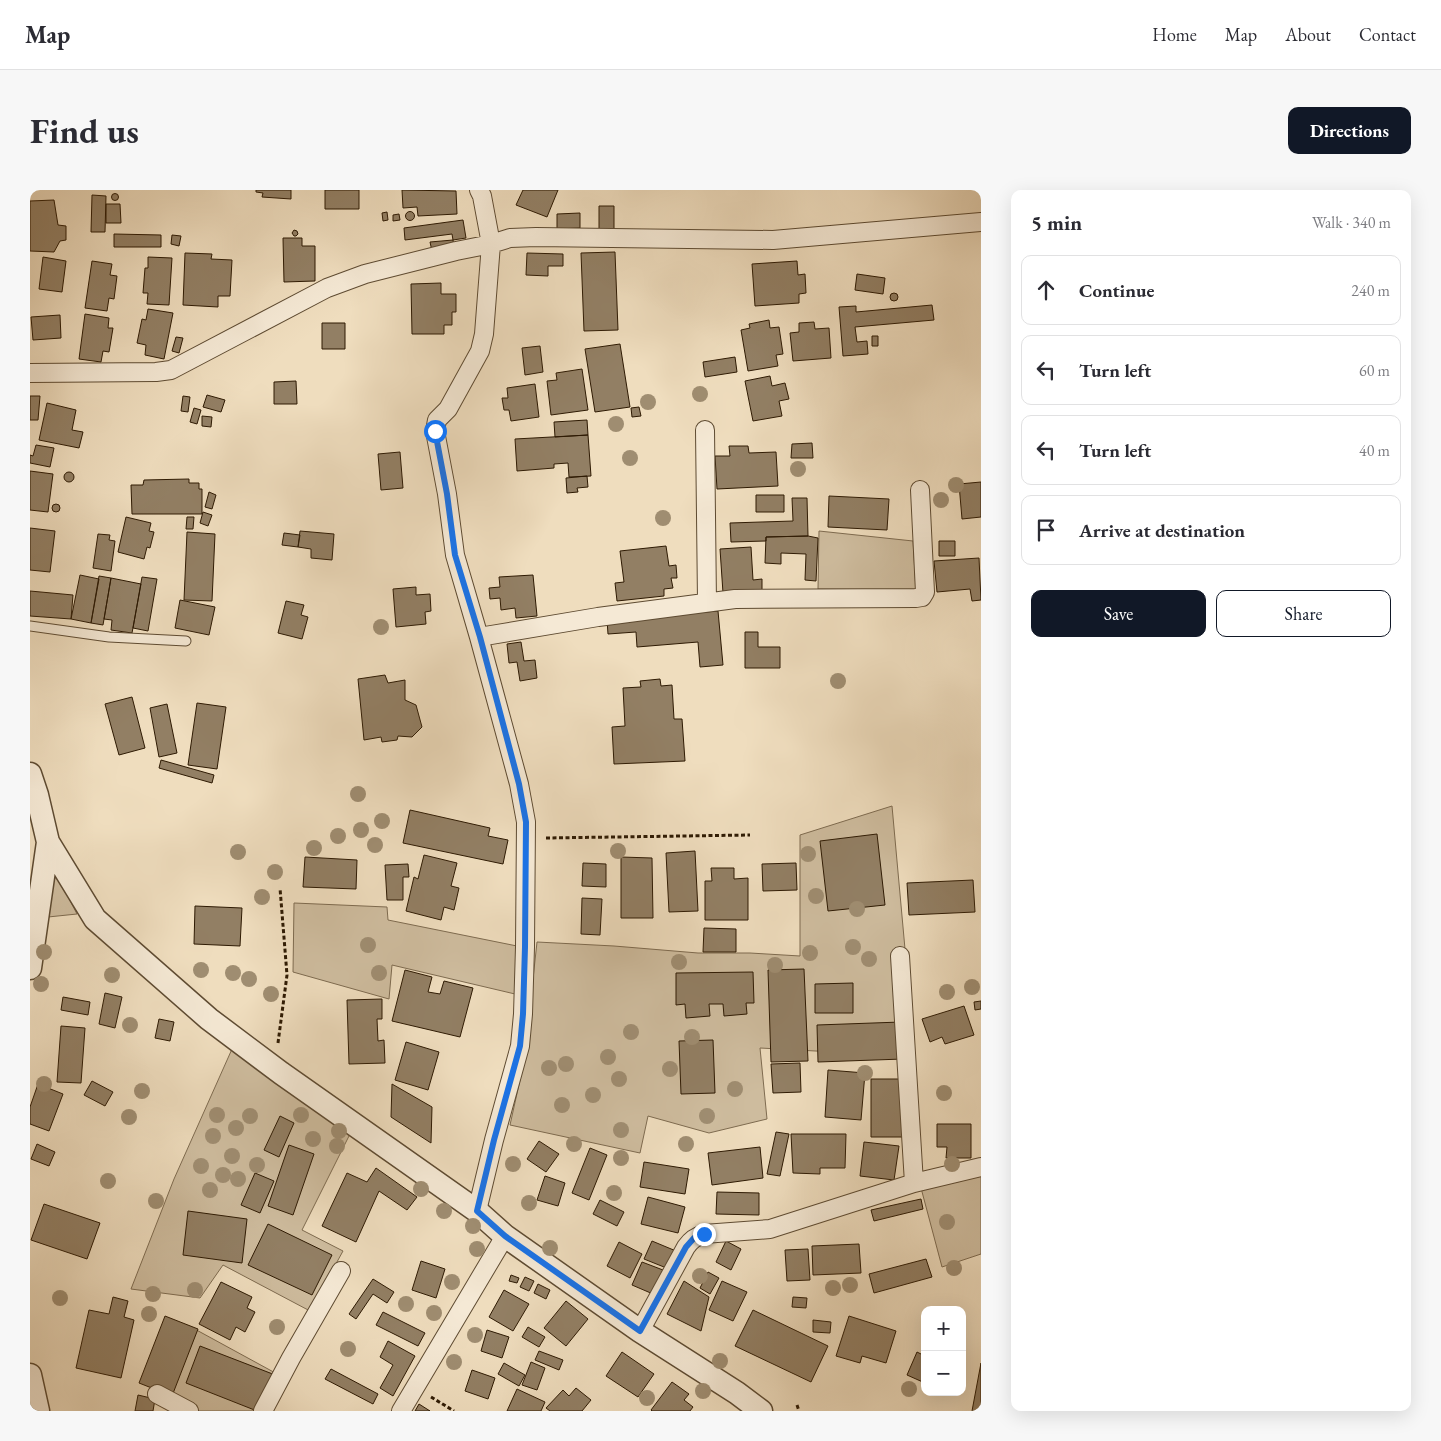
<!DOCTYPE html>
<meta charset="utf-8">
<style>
body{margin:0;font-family:"EB Garamond",serif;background:#f7f7f7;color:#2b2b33}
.controls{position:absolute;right:15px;bottom:15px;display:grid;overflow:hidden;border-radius:10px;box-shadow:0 5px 20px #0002}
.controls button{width:45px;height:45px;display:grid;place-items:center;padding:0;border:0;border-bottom:1px solid #e1e1e2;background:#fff;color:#2b2b33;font:25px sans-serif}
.stop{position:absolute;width:15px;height:15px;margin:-11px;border:4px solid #1a73e8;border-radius:50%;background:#fff}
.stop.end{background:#1a73e8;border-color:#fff;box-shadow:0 1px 5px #0008}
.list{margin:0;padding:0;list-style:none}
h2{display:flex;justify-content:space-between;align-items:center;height:65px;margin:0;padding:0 20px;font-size:21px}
h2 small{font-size:16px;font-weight:400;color:#7c7c81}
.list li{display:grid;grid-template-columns:32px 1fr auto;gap:15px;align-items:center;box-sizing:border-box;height:70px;margin:0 10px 10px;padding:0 10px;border:1px solid #e1e1e2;border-radius:10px}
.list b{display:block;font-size:19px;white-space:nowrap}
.list em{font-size:16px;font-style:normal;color:#7c7c81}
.actions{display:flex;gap:10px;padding:15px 20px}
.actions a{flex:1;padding:11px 0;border:1px solid #111827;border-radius:10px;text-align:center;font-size:18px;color:#111827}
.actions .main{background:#111827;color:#fff}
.icon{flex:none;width:28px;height:28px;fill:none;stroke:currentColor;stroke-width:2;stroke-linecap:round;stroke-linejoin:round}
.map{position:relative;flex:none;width:951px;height:1221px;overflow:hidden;border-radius:10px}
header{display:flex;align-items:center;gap:30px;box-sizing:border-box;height:70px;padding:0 25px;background:#fff;border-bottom:1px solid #e1e1e2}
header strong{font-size:24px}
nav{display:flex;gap:28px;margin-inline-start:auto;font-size:18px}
.intro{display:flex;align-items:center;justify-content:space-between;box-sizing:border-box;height:120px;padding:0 30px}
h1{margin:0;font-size:35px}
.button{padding:12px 22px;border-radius:10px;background:#111827;color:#fff;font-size:18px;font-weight:700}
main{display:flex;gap:30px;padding:0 30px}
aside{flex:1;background:#fff;border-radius:10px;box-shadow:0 5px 20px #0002}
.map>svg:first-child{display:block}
.green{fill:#cebc9e;stroke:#7e6b50}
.building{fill:#927f64;stroke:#2e1a03}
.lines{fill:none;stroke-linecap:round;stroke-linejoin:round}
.service-casing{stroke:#5e4b32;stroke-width:11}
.minor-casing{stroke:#5e4b32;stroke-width:20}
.tertiary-casing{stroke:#5e4b32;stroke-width:25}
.path{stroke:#2e1a03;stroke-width:3;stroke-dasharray:4 2.5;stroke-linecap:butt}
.service{stroke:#f5e9d5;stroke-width:9}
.minor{stroke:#f5e9d5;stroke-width:18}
.tertiary{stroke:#f5e9d5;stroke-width:22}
.tree{fill:#9f8d71}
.route{stroke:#1a73e8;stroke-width:6}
</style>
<header>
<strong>Map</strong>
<nav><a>Home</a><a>Map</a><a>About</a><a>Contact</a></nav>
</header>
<div class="intro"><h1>Find us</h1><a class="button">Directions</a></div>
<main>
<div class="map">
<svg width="951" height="1221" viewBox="0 0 951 1221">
<rect width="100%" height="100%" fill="#efddbe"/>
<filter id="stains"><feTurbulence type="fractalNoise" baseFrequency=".004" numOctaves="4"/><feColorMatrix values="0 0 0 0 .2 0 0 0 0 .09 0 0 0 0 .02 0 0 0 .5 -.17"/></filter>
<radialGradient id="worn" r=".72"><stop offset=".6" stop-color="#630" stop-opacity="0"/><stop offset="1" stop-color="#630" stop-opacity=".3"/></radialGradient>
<path class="green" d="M789,341L883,351L886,400L788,399Z
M862,616L875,759L878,866L730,858L737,929L679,943L618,926L610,963L480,935L494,872L507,752L584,756L668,763H720L770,766V645Z
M24,679L47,724L18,727Z
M264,713L357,717L358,730L487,756L485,804L362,775L359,809L263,782Z
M202,859L321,942L272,1040L313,1061L280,1121L193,1075L170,1108L101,1099L144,989Z
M951,981V1064L912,1077L891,998Z
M161,1137L249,1185L231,1221H168L131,1201Z"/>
<path class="building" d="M226,0H261V9L232,7L233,3L226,2Z
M295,0H329V19H295Z
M372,0L426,1L427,24L388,26L387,17L373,18Z
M493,0H528L517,27L486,15Z
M81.5 7a3.5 3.5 0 1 1 7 0a3.5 3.5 0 1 1-7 0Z
M62,5L76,6L75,42H61Z
M24,10L28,35L36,36V50L30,51L24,62L0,61V11Z
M76,14H90L91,33H76Z
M569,16H584V39L569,40Z
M375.5 26a4.5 4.5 0 1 1 9 0a4.5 4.5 0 1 1-9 0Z
M357,22L358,30L353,31L352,23Z
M550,23V38L527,39V24Z
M369,24L370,30L363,31V25Z
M433,30L436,48L423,50L422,44L375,50L374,38Z
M264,40L267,41L268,44L266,46H264L262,43Z
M84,44L131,45V57H84Z
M142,45L151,46L149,56L141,54Z
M253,48H272V56H285V91L254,92Z
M423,50L424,58L402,61L400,52Z
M585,62L588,140L554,141L551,63Z
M155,63L182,64L181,69L202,70L200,106H188V117L153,115Z
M497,63L533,64V76H518V86L496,85Z
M13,67L36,71L32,102L9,99Z
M118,67L142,68L139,115L117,114L118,103H113L115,78H118Z
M62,71L82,74L80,85L87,86L84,109L79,108L77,121L55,118Z
M767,71L768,85L775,84L776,103L769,104V113L725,116L722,74Z
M827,84L855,88L853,104L825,100Z
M411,93V104H426V122H422V135H414V144H382L381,94Z
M860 107a4 4 0 1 1 8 0a4 4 0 1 1-8 0Z
M902,115L904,130L825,137L827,152L837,151L838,164L813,166L809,117L826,116V122Z
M118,119L143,123L134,169L115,165L116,155L107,153L112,129L116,130Z
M55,124L79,128L78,138H83L79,162L73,161L71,172L49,169Z
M30,125L31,148L3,150L1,127Z
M739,130L740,138L749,137L753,164L746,165L748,176L718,181L711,140L720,138L719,134Z
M784,132L785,139L799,138L801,168L763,171L760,143L769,142V133Z
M292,133H315V159H292Z
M842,146H848V156H842Z
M146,147L153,148L149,163L142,161Z
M590,154L600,217L565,222L555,159Z
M510,156L513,182L495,185L492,158Z
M705,167L707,182L675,187L673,172Z
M552,179L558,220L521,225L517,191L527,190L526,183Z
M740,186L742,196L755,193L759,209L749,211L752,226L723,231L715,191Z
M266,191L267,214H244V192Z
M505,194L509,227L481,231L479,220H474L472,208H478L477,198Z
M177,205L195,210L191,222L173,217Z
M0,206H10L8,230H0Z
M153,206L160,207L158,222L151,221Z
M17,213L46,220L42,240L53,242L49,258L9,250Z
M609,217L611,226L602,227L601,218Z
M164,218L171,220L167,234L160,232Z
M172,226L182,227L181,237L172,236Z
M557,230L558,245L525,247L524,232Z
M558,245L561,286L539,287L538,273L524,274V278L487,281L485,249Z
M782,253L783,268H761L762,254Z
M6,255L24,258L20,277L0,273V265L3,266Z
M699,256H718L719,263L746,262L748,296L687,299L685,266H700Z
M370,262L373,298L351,300L348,264Z
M0,281L23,284L18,322L0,320Z
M34 287a5 5 0 1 1 10 0a5 5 0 1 1-10 0Z
M557,286L558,297L547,298L548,302L537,303L536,288Z
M159,289V293H169V299H172V324H102L101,295H113L114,290Z
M951,292V327L932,329L929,294Z
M179,302L186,305L182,319L175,317Z
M726,305H754V322H726Z
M799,306L859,309L857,340L798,337Z
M762,308H777L778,346L736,347V351L701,352L700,333L763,331Z
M22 318a4 4 0 1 1 8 0a4 4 0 1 1-8 0Z
M173,322L182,325L178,336L170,333Z
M96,327L121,333L119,341L124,342L120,358L117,357L114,369L88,362Z
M157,327H164L163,339H156Z
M0,338L25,341L20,382L0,380Z
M270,341L304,344L302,370L281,368V359L268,357Z
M157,342L185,344L182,411L154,410Z
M254,343L270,345L268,357L252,355Z
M68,344L80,345L79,350L85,351L81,381L63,378Z
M778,346L788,348L786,391L775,390L776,364L751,363V374L735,373L736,347Z
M909,351H925V366H909Z
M636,356L639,376L646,375L647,388H641L643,398L634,399V406L587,411L585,393L594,392L590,361Z
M721,357L723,390L732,389V401L693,403L690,359Z
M949,368L951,410L942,411L940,399L907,402L904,371Z
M50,385L69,389L61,433L41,429Z
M503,385L507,426L486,428L485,418L471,420L470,408L460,409L459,398L470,397L469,387Z
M69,386L81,388L73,435L61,433Z
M112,387L127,389L118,441L103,438Z
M81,388L111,394L102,443L81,440L82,430L74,429Z
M386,397V405L400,404L401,421L395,422L396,434L366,437L363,399Z
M0,401L43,405L41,429L0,426Z
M150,410L185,417L179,445L145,438Z
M256,411L274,415L271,425L278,427L272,449L248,443Z
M688,421L693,475L670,477L668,452L607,457L606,442L578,444L577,430Z
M715,442H728V457H750V478H715Z
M491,452L494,471L505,470L507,488L490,491L487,472L479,473L477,454Z
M355,485L358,493L375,490V510L386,515L392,537L382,547L368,546L367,550L352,552L351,547L334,550L328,489Z
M630,489L631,496L642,495L644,529H652L655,571L584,574L582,537L595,536L593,498L611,497L610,491Z
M102,507L115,558L89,565L75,514Z
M167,513L196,517L187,579L158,575Z
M137,514L147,563L129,567L120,518Z
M131,570L184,585L182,593L129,578Z
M380,620L460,638L458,646L478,650L473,674L373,653Z
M847,644L855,715L798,721L790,651Z
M665,661L668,721L639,722L636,663Z
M394,665L427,673L421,696L429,698L424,720L414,717L411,730L376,721L384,687L388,689Z
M275,667L327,670L326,699L273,697Z
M591,667L622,668L623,728H591Z
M553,673L576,674V697L552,696Z
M766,673L767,700L733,701L732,674Z
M378,674L379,687H373V710H357L355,675Z
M681,678H704V689L718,688V730H675V691H682Z
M943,690L945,722L879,725L877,693Z
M552,708L572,709L570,745L551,744Z
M165,716L212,718L210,756L164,754Z
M674,738L706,739V762H673Z
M774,779L778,871L741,872L738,780Z
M375,780L402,787L398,802L410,804L414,791L443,798L430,847L362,831Z
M723,782L724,813H716L717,824L694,826L693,814H679L680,826L656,828L655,814L646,815V783Z
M823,793V823H785V794Z
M75,803L92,807L85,838L69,834Z
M33,807L60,812L58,825L31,820Z
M352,809V829H347L348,851L354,850L355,873L319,874L317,810Z
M951,811V819L945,820L944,812Z
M934,816L944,845L915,854L912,847L900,852L892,829Z
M129,829L144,832L140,851L125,848Z
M871,832L873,869L788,872L787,835Z
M31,836L55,838L51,893L27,892Z
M683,850L685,903L651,904L649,851Z
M376,852L409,862L398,900L365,890Z
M770,873L771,902L743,903L741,874Z
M798,880L835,883L831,930L795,927Z
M841,889H874V947H841Z
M62,891L83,902L75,916L54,905Z
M8,894L33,904L19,941L0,934V917Z
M362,894L402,917L401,953L361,927Z
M250,926L264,933L249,967L234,960Z
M907,934H941V968H916L917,957H907Z
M746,942L759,944L750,986L737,984Z
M761,944H816L815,978H790V984L763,983Z
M509,951L529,964L516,982L497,969Z
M834,952L869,956L864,990L830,986Z
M7,954L25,962L19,976L1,969Z
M259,955L284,964L263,1025L238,1016Z
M730,957L733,988L682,995L678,963Z
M560,958L577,965L559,1010L542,1003Z
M614,972L659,979L655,1004L610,997Z
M346,978L387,1007L377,1020L349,1001L326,1052L292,1036L317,983L337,992Z
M225,983L244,991L230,1023L211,1015Z
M515,986L535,993L528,1016L507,1010Z
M687,1002L729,1003V1025L686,1024Z
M618,1007L655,1017L648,1043L611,1034Z
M891,1009L893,1019L844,1031L841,1020Z
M570,1010L594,1022L587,1036L563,1024Z
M14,1014L70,1033L57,1069L1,1050Z
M158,1021L217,1029L212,1073L153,1065Z
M238,1034L302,1065L282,1105L218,1075Z
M622,1051L646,1061L639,1079L614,1069Z
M696,1051L711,1059L701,1080L686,1072Z
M589,1052L612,1064L600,1088L577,1076Z
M829,1054L831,1083L783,1085L782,1056Z
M778,1059L780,1090L757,1091L755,1060Z
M896,1069L902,1087L844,1103L839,1084Z
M391,1071L415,1079L406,1108L382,1100Z
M612,1072L633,1080L623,1104L602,1095Z
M678,1082L689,1088L680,1104L670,1098Z
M481,1085L489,1088L487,1093L479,1091Z
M495,1087L504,1091L499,1101L490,1097Z
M343,1089L364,1102L357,1113L343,1104L326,1129L319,1124Z
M654,1091L679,1107L671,1141L637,1124Z
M692,1091L717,1102L703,1131L679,1120Z
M191,1092L222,1107L217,1118L225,1122L215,1142L206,1137L200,1150L169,1134Z
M508,1094L520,1100L516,1109L504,1103Z
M474,1100L499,1114L483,1141L459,1127Z
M83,1107L98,1111L94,1127L104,1130L91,1188L46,1178L59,1120L79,1124Z
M763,1107L777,1108L776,1118L762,1117Z
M536,1111L558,1129L536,1156L514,1138Z
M723,1120L798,1156L781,1192L705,1156Z
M353,1122L395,1143L388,1156L346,1135Z
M135,1126L168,1139L142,1206L109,1193Z
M819,1126L866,1141L856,1173L832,1166L830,1173L806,1166Z
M783,1130L801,1132L800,1143L783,1142Z
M498,1137L515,1147L509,1157L492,1147Z
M457,1140L479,1147L472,1168L451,1161Z
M358,1151L385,1166L363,1206L350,1198L363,1175L350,1167Z
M170,1156L253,1188L227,1221L156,1193Z
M509,1161L533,1170L529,1180L505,1170Z
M592,1162L624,1184L608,1207L576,1186Z
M887,1162L895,1166V1193L877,1185Z
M501,1172L515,1178L507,1200L492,1195Z
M474,1173L495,1185L489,1196L468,1184Z
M951,1173V1221H942Z
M301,1179L348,1204L343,1214L295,1189Z
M442,1180L465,1188L458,1209L435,1201Z
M642,1192L659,1204L654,1210L663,1217L660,1221H622L621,1220Z
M546,1198L561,1210L552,1221H520L516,1218L533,1200L539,1206Z
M487,1199L515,1212L511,1221H477Z
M108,1205L125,1209L123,1221H105Z
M389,1214L400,1221H385Z"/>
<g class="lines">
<g class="service-casing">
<path id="service" d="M0,436L79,447L156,451"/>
</g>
<g class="minor-casing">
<path id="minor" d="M0,183L126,182L141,180L297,98L335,84L426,61L461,54L480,48L506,47L743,50L951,32
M675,240L677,412
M449,447L568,427L705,409L886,408L892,407L895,402L890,300
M870,766L884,993
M447,1021L464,950L490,856L493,824L495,757L496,632L489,594L449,447L425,365L417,304L405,241L407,230L418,219L450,161L454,144L461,54L452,6L449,0
M610,1141L656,1057C661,1050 665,1047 674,1044L740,1039L884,993L951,977
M127,1204L159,1221
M233,1221L261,1168L311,1081
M371,1221L475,1046"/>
</g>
<g class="tertiary-casing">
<path id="tertiary" d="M0,584L7,605L18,652L65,729L179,829L251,883L447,1021L475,1046L610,1141L707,1203L731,1221
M0,778L18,652
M0,1185L8,1221"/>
</g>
<path class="path" d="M516,648L720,645
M248,853L257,785L250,698
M401,1207L424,1221
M767,1215L769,1221"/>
<use href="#service" class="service"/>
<use href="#minor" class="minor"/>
<use href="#tertiary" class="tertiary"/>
</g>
<g class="tree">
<circle cx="670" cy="204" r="8"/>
<circle cx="618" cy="212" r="8"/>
<circle cx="586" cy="234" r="8"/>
<circle cx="600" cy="268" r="8"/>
<circle cx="768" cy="279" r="8"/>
<circle cx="926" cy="295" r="8"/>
<circle cx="911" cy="310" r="8"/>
<circle cx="633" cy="328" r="8"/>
<circle cx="351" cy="437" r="8"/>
<circle cx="808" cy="491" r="8"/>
<circle cx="328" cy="604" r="8"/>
<circle cx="352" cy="631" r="8"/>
<circle cx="331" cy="640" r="8"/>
<circle cx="308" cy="646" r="8"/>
<circle cx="345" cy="655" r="8"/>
<circle cx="284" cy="658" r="8"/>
<circle cx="588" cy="661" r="8"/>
<circle cx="208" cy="662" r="8"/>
<circle cx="778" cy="664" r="8"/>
<circle cx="245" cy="682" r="8"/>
<circle cx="786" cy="706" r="8"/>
<circle cx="232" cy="707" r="8"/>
<circle cx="827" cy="719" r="8"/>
<circle cx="338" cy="755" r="8"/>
<circle cx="823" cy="757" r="8"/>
<circle cx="14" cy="762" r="8"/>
<circle cx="780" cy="763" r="8"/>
<circle cx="839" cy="769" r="8"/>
<circle cx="649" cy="772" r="8"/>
<circle cx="745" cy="775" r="8"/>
<circle cx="171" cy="780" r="8"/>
<circle cx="203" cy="783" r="8"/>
<circle cx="349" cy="783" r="8"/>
<circle cx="82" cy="785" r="8"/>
<circle cx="219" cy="789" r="8"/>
<circle cx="11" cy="794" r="8"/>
<circle cx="942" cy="797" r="8"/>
<circle cx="917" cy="802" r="8"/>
<circle cx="241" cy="804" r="8"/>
<circle cx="100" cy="835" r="8"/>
<circle cx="601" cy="842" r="8"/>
<circle cx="662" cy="847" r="8"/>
<circle cx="578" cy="867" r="8"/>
<circle cx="536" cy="874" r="8"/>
<circle cx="519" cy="878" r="8"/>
<circle cx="640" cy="879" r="8"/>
<circle cx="835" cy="883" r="8"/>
<circle cx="589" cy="889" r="8"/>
<circle cx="14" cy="894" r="8"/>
<circle cx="705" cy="899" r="8"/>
<circle cx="112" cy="901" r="8"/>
<circle cx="914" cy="903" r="8"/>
<circle cx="563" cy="905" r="8"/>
<circle cx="532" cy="915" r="8"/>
<circle cx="187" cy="925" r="8"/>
<circle cx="271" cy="925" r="8"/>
<circle cx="220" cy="926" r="8"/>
<circle cx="677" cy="926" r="8"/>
<circle cx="99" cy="927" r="8"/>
<circle cx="206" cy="938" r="8"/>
<circle cx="591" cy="940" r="8"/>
<circle cx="309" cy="941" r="8"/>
<circle cx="183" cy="946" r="8"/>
<circle cx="283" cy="949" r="8"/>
<circle cx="544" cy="954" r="8"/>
<circle cx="656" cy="954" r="8"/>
<circle cx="307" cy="956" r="8"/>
<circle cx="202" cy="966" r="8"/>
<circle cx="591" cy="968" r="8"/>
<circle cx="483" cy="974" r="8"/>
<circle cx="922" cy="974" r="8"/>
<circle cx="227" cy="975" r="8"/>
<circle cx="171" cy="976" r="8"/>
<circle cx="193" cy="985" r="8"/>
<circle cx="208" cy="989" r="8"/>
<circle cx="78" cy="991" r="8"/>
<circle cx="391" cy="999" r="8"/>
<circle cx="180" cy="1000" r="8"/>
<circle cx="584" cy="1003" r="8"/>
<circle cx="126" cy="1011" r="8"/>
<circle cx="499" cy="1013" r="8"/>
<circle cx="414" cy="1021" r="8"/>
<circle cx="917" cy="1032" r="8"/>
<circle cx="443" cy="1036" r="8"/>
<circle cx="520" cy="1058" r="8"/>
<circle cx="447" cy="1059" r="8"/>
<circle cx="924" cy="1078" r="8"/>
<circle cx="670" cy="1086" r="8"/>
<circle cx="422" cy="1092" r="8"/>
<circle cx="820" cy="1095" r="8"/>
<circle cx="803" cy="1098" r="8"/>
<circle cx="165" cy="1100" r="8"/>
<circle cx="123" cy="1104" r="8"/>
<circle cx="30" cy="1108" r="8"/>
<circle cx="376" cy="1114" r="8"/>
<circle cx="404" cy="1123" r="8"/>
<circle cx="119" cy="1124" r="8"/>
<circle cx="247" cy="1137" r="8"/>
<circle cx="445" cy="1145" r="8"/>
<circle cx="318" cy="1159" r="8"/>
<circle cx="690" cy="1171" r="8"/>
<circle cx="424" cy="1172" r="8"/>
<circle cx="879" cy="1199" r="8"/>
<circle cx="673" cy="1201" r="8"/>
<circle cx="617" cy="1208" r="8"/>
</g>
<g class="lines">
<path class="route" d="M405,241L417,304L425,365L450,447L489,594L496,632L495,757L493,824L490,856L464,950L447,1021L475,1046L610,1141L656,1057L664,1048L674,1044"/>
</g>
<rect width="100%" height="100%" filter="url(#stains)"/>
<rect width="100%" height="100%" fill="url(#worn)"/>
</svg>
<div class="controls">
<button>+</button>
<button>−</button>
</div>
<div class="stop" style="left:405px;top:241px"></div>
<div class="stop end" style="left:674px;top:1044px"></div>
</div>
<aside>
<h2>5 min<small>Walk · 340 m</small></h2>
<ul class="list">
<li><svg class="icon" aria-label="ahead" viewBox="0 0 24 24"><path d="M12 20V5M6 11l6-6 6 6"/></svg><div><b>Continue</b></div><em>240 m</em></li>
<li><svg class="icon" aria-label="left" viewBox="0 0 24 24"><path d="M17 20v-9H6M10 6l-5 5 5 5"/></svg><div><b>Turn left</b></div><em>60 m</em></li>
<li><svg class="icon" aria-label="left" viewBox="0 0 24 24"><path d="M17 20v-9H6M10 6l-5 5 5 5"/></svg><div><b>Turn left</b></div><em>40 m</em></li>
<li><svg class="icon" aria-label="arrive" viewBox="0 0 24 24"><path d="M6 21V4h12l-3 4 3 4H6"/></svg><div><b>Arrive at destination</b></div></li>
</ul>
<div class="actions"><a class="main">Save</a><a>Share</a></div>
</aside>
</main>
